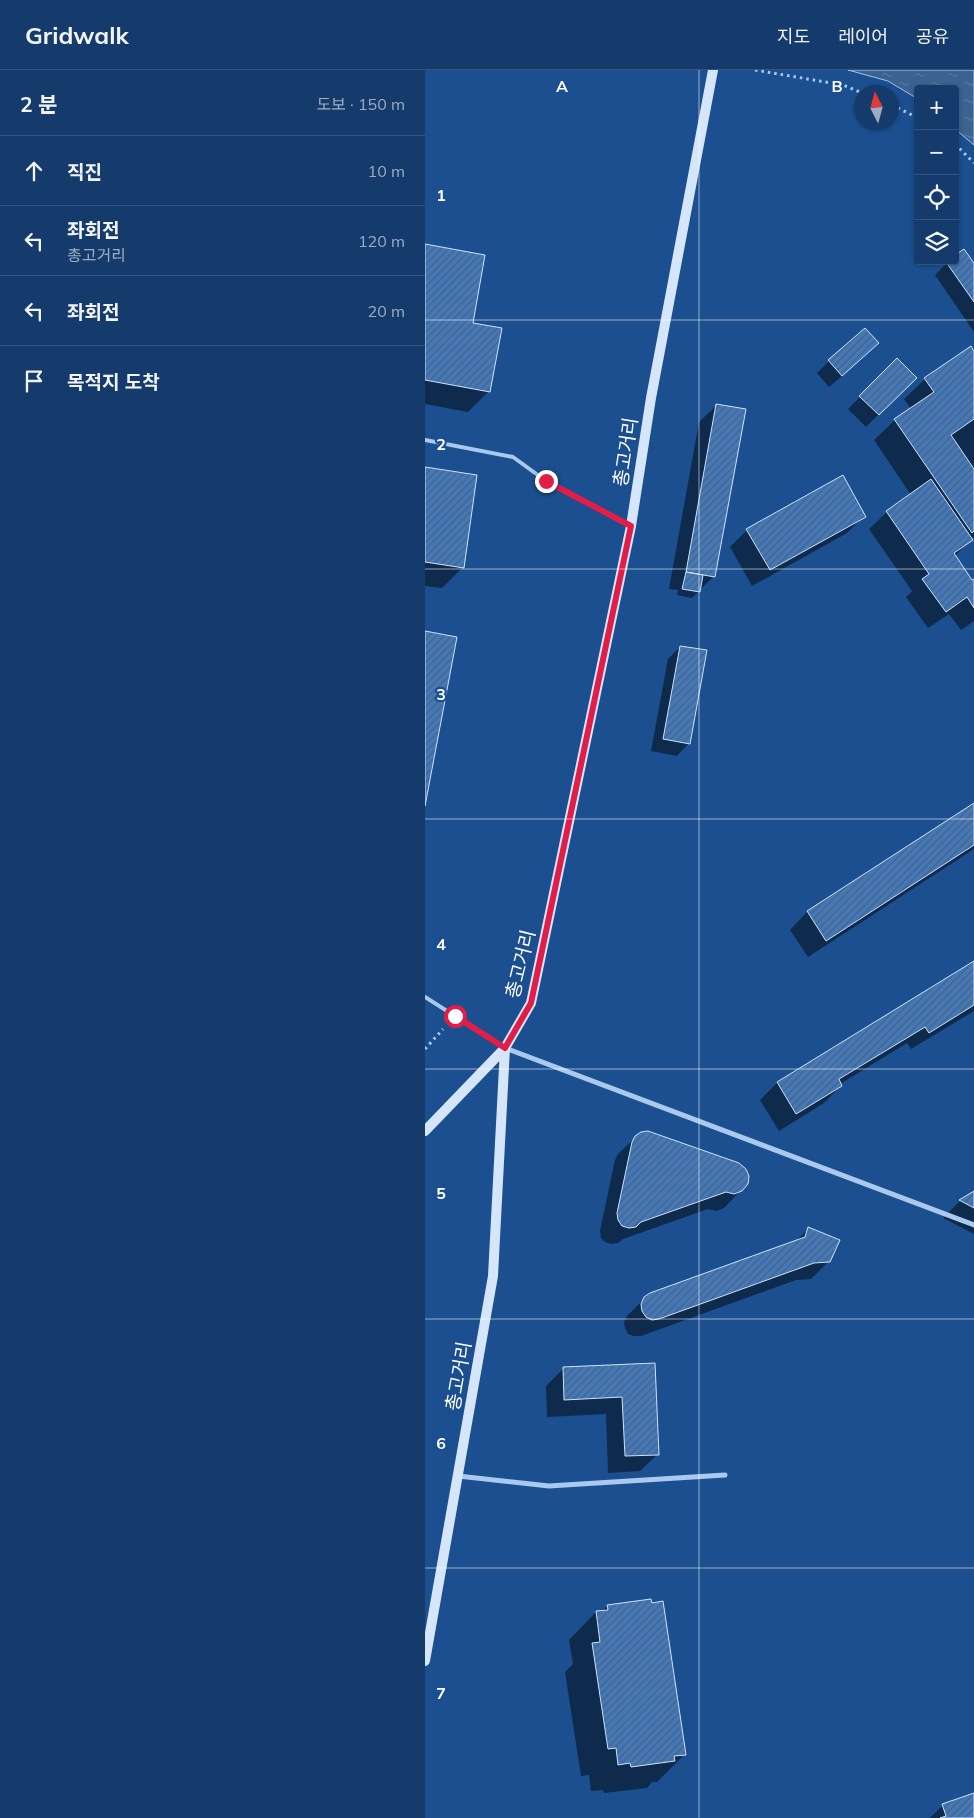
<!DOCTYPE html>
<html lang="ko">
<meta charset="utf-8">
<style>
body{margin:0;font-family:Mulish,"Noto Sans KR",sans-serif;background:#214673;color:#f1f3f6}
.controls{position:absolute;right:15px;top:15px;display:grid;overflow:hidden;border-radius:5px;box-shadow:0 1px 4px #0004}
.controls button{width:45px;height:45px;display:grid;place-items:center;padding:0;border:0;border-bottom:1px solid #33557e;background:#143b6b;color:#f1f3f6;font:25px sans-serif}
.compass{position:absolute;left:429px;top:15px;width:45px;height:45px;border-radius:50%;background:#143b6b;box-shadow:0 1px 4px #0004;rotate:354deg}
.stop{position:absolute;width:15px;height:15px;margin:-11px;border:4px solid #e11d48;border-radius:50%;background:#fff}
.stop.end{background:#e11d48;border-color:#fff;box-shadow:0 1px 5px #0008}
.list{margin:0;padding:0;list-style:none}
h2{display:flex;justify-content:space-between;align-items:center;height:65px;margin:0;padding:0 20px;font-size:21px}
h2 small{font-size:16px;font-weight:400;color:#9dadc1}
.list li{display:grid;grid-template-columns:32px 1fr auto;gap:15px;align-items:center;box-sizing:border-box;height:70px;padding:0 20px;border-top:1px solid #33557e}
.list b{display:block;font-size:19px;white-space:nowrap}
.list p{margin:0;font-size:16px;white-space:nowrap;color:#9dadc1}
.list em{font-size:16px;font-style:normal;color:#9dadc1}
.icon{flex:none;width:28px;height:28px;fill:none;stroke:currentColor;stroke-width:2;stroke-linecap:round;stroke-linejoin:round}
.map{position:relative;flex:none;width:549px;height:1748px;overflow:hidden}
header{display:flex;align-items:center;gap:30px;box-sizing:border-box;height:70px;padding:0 25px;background:#143b6b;border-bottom:1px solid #33557e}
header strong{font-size:24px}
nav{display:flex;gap:28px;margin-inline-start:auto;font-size:18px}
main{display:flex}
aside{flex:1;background:#143b6b}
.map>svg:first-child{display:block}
.water{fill:url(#water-ripples);stroke:#9cc4f0}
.shadow{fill:#0007}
.building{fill:url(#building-hatch);stroke:#cfe3fa}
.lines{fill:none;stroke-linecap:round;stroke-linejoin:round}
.path{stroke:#a9c9ee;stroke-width:3;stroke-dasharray:2.5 4;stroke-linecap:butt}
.lane{stroke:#a9c9ee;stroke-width:4}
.street{stroke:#a9c9ee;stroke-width:5}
.secondary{stroke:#d6e6fa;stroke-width:10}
.route{stroke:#e11d48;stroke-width:6}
.grid{fill:none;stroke:#fff;stroke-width:1;stroke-opacity:0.55}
.labels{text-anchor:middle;stroke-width:4.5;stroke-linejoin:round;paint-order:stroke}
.street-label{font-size:19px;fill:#fff;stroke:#1b4f8f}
.grid-label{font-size:16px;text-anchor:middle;font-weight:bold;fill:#fff;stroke:#1b4f8f;stroke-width:4.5;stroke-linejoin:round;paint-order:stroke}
</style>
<header>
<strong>Gridwalk</strong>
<nav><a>지도</a><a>레이어</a><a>공유</a></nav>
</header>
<main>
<aside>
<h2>2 분<small>도보 · 150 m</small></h2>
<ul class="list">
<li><svg class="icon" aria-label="ahead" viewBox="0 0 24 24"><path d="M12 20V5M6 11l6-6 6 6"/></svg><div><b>직진</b></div><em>10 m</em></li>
<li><svg class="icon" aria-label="left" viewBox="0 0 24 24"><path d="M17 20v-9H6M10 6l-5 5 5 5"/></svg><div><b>좌회전</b><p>총고거리</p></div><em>120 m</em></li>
<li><svg class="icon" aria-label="left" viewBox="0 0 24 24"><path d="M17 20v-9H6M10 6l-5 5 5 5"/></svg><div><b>좌회전</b></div><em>20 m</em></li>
<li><svg class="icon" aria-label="arrive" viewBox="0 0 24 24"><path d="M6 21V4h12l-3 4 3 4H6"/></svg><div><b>목적지 도착</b></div></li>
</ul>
</aside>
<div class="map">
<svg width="549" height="1748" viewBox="0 0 549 1748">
<defs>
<pattern id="water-ripples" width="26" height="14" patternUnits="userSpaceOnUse" patternTransform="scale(1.25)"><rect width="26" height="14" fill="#3c6290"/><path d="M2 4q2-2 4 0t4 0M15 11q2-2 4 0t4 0" fill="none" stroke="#597aa1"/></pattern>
<pattern id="building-hatch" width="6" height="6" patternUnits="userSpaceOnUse" patternTransform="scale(1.25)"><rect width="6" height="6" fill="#4478b7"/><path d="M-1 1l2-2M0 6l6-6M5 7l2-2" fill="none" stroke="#486282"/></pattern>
</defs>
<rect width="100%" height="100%" fill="#1b4f8f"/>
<path class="water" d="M423,0H549V75L530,59V19H493V29L463,11Z"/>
<path class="shadow" d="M0,175L47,254L64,321L43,342L0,334Z
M539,181L549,195V262L510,205L524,191H530Z
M546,278L549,283V466L530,486L547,512L549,510V551L536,560L524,544L503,558L481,527L487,521L444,459L462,442L486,425L449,370L470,350L486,339L479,329L500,309Z
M440,286L404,317L392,303L404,291Z
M472,290L490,308L441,357L423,339Z
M292,335L289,506L267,528L252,525L253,520L244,519L274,352Z
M0,398L38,497L17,518L0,516Z
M439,446L422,463L327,516L305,477L322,460Z
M255,577L264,673L252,686L226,681L243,589Z
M549,734V779L383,887L365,860L382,842Z
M549,892V941L486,979L482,973L415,1014L416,1016L399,1033L354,1061L335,1030L352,1013Z
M211,1067L316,1120L299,1138L291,1141L283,1139L198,1169L193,1173L186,1174L180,1172L176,1168L175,1161L190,1090L193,1084Z
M549,1123V1164L518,1148L535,1131Z
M383,1159L403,1192L386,1209L371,1210L216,1266H209L203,1264L200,1258L199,1252L202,1246L220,1228L370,1172Z
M228,1294L233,1384L215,1401L183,1403L181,1344L122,1347L121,1316L138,1299Z
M182,1536L260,1684L232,1712H227L222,1718L179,1723L178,1720L166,1721L164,1705L156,1706L140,1602L148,1594L144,1570L171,1542H177Z
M549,1725V1748H505L518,1735Z"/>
<path class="building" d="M0,174L60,185L48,253L77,258L65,322L0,310Z
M539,179L549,193V232L521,192L530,191V185Z
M440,258L454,273L417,306L403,290Z
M546,276L549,281V349L526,365L549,399V461L547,463L469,349L509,322L499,308Z
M472,288L492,308L454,345L434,326Z
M291,334L321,339L290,507L261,502Z
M0,397L52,405L39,498L0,492Z
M418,405L441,447L345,500L321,459Z
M506,409L548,470L529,483L547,510L549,509V538L542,527L521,542L497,509L504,504L461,441Z
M261,502L278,505L275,522L257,519Z
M0,561L32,567L0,736Z
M255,576L282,580L265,674L238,669Z
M549,733V775L401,871L382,841Z
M549,891V935L504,963L500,957L414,1009L417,1016L371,1044L352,1012Z
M223,1061L314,1093L321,1099L324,1106L323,1114L317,1121L309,1124L301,1122L216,1152L211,1157L204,1158L197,1156L193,1150L192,1143L207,1072L210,1066L216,1062Z
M549,1121V1138L534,1130Z
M383,1157L415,1170L405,1192L389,1193L234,1249L227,1250L221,1247L217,1241L216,1234L219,1227L225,1223L380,1167Z
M230,1293L234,1385L200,1386L197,1327L139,1330L138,1297Z
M226,1529L227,1533L238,1531L261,1685L249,1686L250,1691L206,1697L205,1693L193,1695L191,1678L183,1679L167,1573L175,1572L171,1541L183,1540L182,1535Z
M549,1723V1748H515L521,1746L517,1734Z"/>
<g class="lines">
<path class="path" d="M330,0L418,15L437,23
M467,35L493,48
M530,74L549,93
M0,979L18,959"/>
<path class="lane" d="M0,370L88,387L121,411L205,456
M0,927L80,978"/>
<path class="street" d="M80,978L549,1155
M33,1406L124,1416L300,1405"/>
<path class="secondary" d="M0,1061L80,978
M0,1591L68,1206L80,978L106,933L206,456L226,328L288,0"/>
</g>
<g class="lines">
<path class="route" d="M30,946L80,978L106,933L206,456L121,411"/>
</g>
<path class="grid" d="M274,0V1748M0,250H549M0,499H549M0,749H549M0,999H549M0,1249H549M0,1498H549"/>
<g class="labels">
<g class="street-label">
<text transform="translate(200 382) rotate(-81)" y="7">총고거리</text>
<text transform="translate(95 894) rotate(-76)" y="7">총고거리</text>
<text transform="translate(33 1306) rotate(-80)" y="7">총고거리</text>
</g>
</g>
<g class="grid-label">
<text x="137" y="22">A</text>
<text x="412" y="22">B</text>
<text x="16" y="131">1</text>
<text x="16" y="380">2</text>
<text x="16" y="630">3</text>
<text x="16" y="880">4</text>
<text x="16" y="1129">5</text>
<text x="16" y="1379">6</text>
<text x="16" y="1629">7</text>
</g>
</svg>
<div class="controls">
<button>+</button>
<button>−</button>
<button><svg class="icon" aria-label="locate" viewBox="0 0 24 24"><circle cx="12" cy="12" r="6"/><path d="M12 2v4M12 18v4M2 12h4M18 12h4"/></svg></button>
<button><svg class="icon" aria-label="layers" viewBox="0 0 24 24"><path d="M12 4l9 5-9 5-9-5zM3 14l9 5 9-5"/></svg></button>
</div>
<svg class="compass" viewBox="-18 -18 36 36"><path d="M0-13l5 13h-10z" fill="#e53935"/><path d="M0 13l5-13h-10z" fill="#9dadc1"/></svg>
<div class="stop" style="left:30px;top:946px"></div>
<div class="stop end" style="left:121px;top:411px"></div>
</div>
</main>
